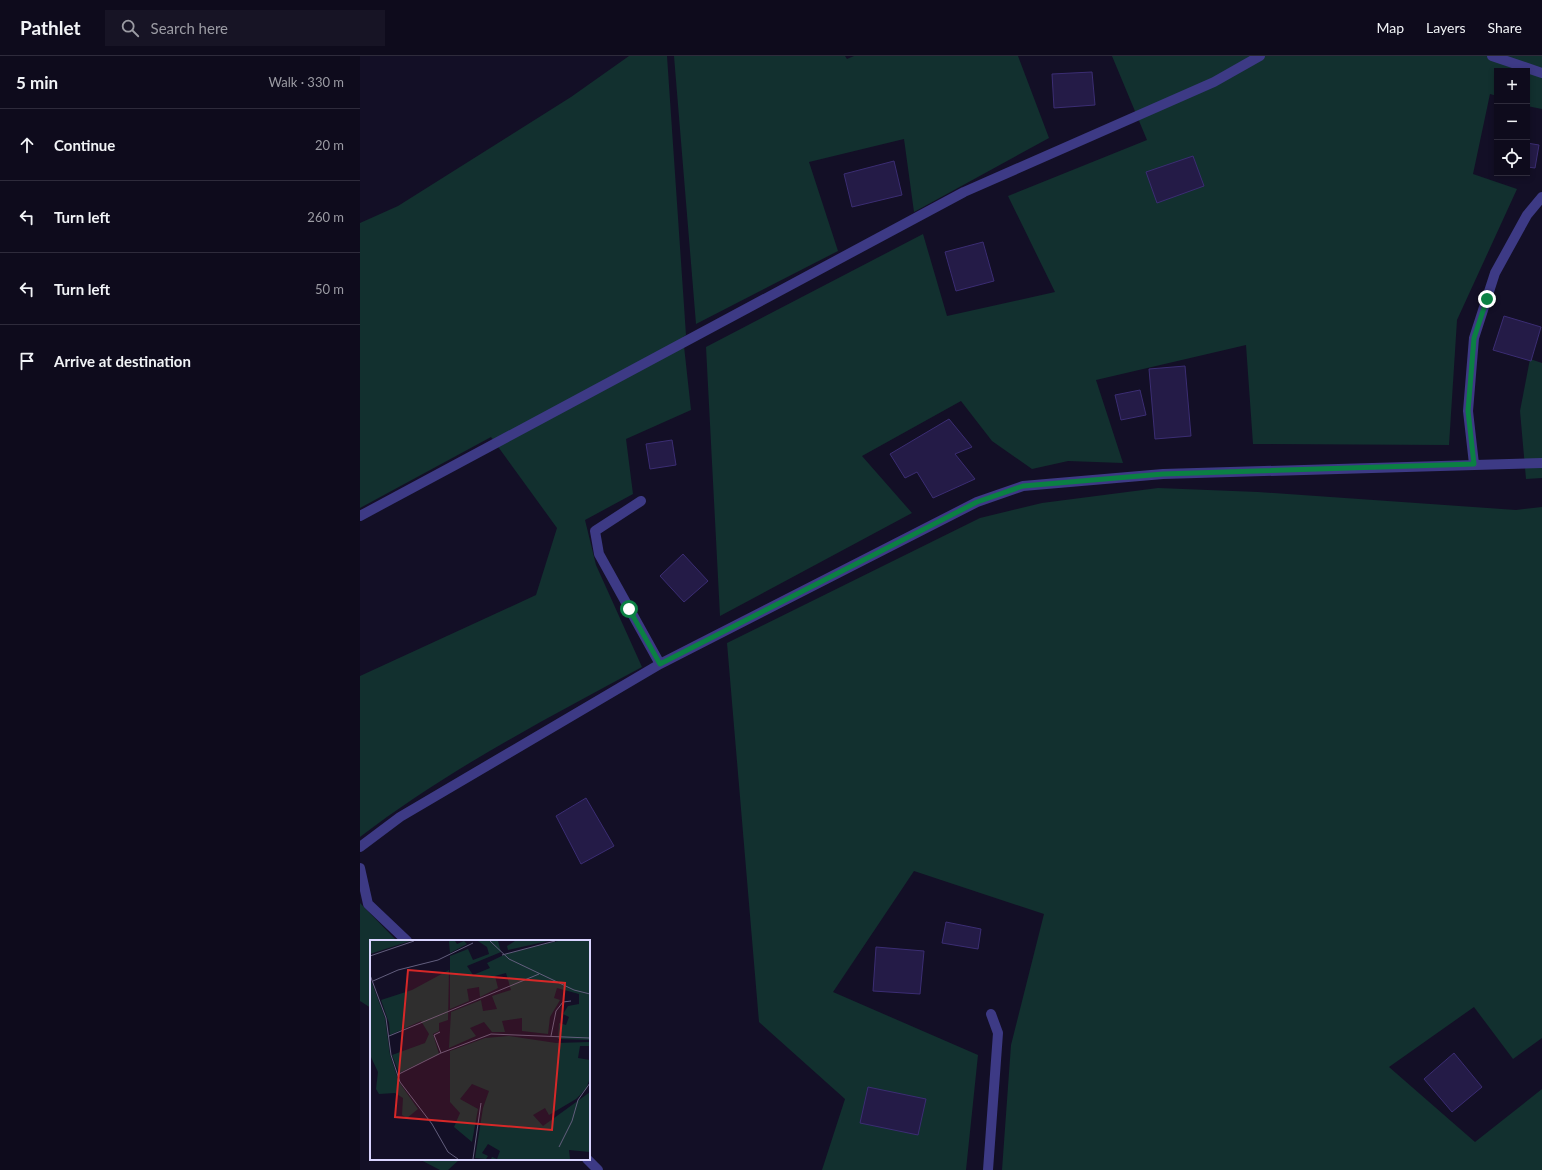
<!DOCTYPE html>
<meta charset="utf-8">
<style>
body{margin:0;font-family:Lato,sans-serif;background:#171425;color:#f1f3f6}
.controls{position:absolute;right:12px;top:12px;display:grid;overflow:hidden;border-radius:0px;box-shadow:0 2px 6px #0003}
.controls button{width:36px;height:36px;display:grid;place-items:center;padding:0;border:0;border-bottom:1px solid #2e2b3b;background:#0e0b1c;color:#f1f3f6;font:20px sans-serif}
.stop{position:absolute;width:12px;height:12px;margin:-9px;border:3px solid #0b8043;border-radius:50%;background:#fff}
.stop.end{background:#0b8043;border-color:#fff;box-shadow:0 1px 4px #0008}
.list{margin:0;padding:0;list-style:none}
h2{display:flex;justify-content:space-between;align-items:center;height:52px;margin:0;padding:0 16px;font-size:17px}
h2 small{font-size:13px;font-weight:400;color:#9b9ba3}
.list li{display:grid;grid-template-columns:26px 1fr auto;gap:12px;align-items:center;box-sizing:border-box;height:72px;padding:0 16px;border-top:1px solid #2e2b3b}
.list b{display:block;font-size:15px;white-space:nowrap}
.list em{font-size:13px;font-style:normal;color:#9b9ba3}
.icon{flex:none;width:22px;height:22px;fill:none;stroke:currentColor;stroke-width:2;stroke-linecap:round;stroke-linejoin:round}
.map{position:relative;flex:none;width:1182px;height:1114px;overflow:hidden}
header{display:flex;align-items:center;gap:24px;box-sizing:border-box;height:56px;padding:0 20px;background:#0e0b1c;border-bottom:1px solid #2e2b3b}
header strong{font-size:19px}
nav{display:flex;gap:22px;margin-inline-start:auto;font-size:14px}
.search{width:280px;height:36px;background:#171425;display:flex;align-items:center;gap:10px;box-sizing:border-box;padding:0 14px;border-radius:0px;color:#9b9ba3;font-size:15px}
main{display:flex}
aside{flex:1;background:#0e0b1c}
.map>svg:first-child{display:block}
.green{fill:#12302f}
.building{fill:#241b47;stroke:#3b2d73}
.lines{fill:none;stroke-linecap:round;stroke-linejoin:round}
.minor{stroke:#3d3a85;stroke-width:10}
.route{stroke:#0b8043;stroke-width:5}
.inset-road{fill:none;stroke:#625e7d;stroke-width:1}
.view{fill:#d62828;fill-opacity:0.15;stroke:#d62828;stroke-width:2}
.inset-edge{fill:none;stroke:#d9d4ff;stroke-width:2}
</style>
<header>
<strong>Pathlet</strong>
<div class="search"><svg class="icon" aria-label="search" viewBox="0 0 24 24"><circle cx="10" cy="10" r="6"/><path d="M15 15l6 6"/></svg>Search here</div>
<nav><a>Map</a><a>Layers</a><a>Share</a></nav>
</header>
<main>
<aside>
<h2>5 min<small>Walk · 330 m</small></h2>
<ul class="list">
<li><svg class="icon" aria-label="ahead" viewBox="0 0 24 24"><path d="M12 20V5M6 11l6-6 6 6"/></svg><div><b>Continue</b></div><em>20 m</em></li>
<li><svg class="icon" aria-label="left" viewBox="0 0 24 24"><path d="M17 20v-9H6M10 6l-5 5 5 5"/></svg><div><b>Turn left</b></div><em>260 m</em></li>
<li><svg class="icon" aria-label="left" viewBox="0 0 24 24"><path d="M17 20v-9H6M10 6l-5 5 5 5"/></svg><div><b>Turn left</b></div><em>50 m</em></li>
<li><svg class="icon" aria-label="arrive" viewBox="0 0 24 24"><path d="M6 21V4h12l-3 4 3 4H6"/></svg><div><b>Arrive at destination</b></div></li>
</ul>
</aside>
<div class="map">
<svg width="1182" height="1114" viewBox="0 0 1182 1114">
<rect width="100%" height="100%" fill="#130f26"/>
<path class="green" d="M269,0H307L326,279L323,281L331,354L266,383L273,438L225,464L236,509L282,611C186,663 87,714 0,781V620L176,539L197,472L131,381L0,452V167L38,150L211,41Z
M314,0H485L487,3L494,0H658L689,82L554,156L544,83L449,106L478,195L336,268Z
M752,0H1182V53L1167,50V15H1137V40L1130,38L1113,118L1157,133L1097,264L1089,389L893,388L886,289L736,324L763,407L708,405L672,413L632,385L601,345L502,400L552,457L360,560L346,291L563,178L587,260L695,236L648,140L787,84Z
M1170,303L1182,307V422L1166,423L1160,355Z
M798,432L898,436L1156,454L1182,451V982L1153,1003L1114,951L1029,1011L1115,1086L1182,1033V1114H642L651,989L684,858L554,815L473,936L618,999L606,1114H462L485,1043L399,966L367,587L620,462L682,447Z
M0,847L37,885H11V952L0,945Z
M59,1103H100L88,1114H80Z"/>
<path class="building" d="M732,16L735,49L694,52L692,18Z
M1167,87L1179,89L1175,112L1167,111Z
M833,100L844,130L797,147L786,116Z
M534,105L542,139L492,151L484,118Z
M623,186L634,225L596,235L585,196Z
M1144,260L1181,271L1171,305L1133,294Z
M825,310L831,380L795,383L789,313Z
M780,334L786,359L761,364L755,339Z
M589,363L612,391L595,398L615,423L573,442L557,416L545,422L530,398Z
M312,384L316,409L290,413L286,388Z
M323,498L348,525L324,546L300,520Z
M226,742L254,790L221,808L196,760Z
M586,866L621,873L618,893L582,887Z
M516,891L564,895L560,938L513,935Z
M1094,997L1122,1031L1092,1056L1064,1023Z
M508,1031L566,1043L558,1079L500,1067Z"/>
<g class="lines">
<path class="minor" d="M1132,0L1182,17
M1114,408L1108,355L1114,282L1135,217L1167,159L1182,141
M281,445L235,475L239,498L300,608
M0,460L604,136L854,26L900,0
M0,791L40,761L300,608L617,446L663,430L803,418L1182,407
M0,812L8,848L47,885
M227,1103L238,1114
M628,1114L638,977L631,958"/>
</g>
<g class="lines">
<path class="route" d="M269,553L300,608L617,446L663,430L803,418L1114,408L1108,355L1114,282L1127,243"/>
</g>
<g transform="translate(10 884)">
<rect width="220" height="220" fill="#130f26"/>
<path d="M0,1H40L0,14ZM79,1H85L87,4L94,1L97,4L80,13ZM108,1H128L131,12L97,26L103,35L120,28L117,23L136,14L188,1H220V100L188,99L189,83L196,85L199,77L193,74L198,66L209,64V54L187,48L184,58L190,60L180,77L178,94L152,91V78L132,81L135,92H122L114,82L100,88L106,96L79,108L81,72L111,60L113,71L127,69L122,56L141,50L136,33L125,36L128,48L110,57L109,47L97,49L99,61L80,69V16L98,9L103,20L119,14L117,7ZM145,1H178L138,10L137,6ZM79,30L78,80L69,83V91L63,94L69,114L29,133L22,115L55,103L59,94L51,81L20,95L19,83L11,60L42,50ZM0,38L15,78L20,115L29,142L48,169L37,178L32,175L33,158L25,153L9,154L6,149L8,132L0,115ZM139,96L186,103L220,102L219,106H210L208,118L220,120V138L216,149L206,159L179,175L175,168L163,175L173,186L220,152V212L199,210L200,219H121L122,217L127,219L130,211L118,204L112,213L118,216L116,219L105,218L113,168L119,151L102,144L90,159L108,169L102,202L84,187L90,173L80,162V111L115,98Z" fill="#12302f"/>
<path class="inset-road" d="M120,1L139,19L204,50L220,54M132,15L185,1M0,16L44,1M0,35L16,78L21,115L30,142L62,184L78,212L88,219M3,41L28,30L68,20L103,3M70,92L64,95L71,113M19,96L169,34M181,96L186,71L193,62L201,61M29,134L71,113L121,94L220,98M189,207L202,181L208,160L220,143M103,219L111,163"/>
<path class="view" d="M38,30L195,43L182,190L25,177Z"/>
<rect width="220" height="220" class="inset-edge"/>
</g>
</svg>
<div class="controls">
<button>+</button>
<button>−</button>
<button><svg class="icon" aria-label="locate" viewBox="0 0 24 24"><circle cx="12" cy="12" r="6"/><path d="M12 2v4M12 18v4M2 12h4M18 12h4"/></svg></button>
</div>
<div class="stop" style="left:269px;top:553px"></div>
<div class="stop end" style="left:1127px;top:243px"></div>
</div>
</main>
